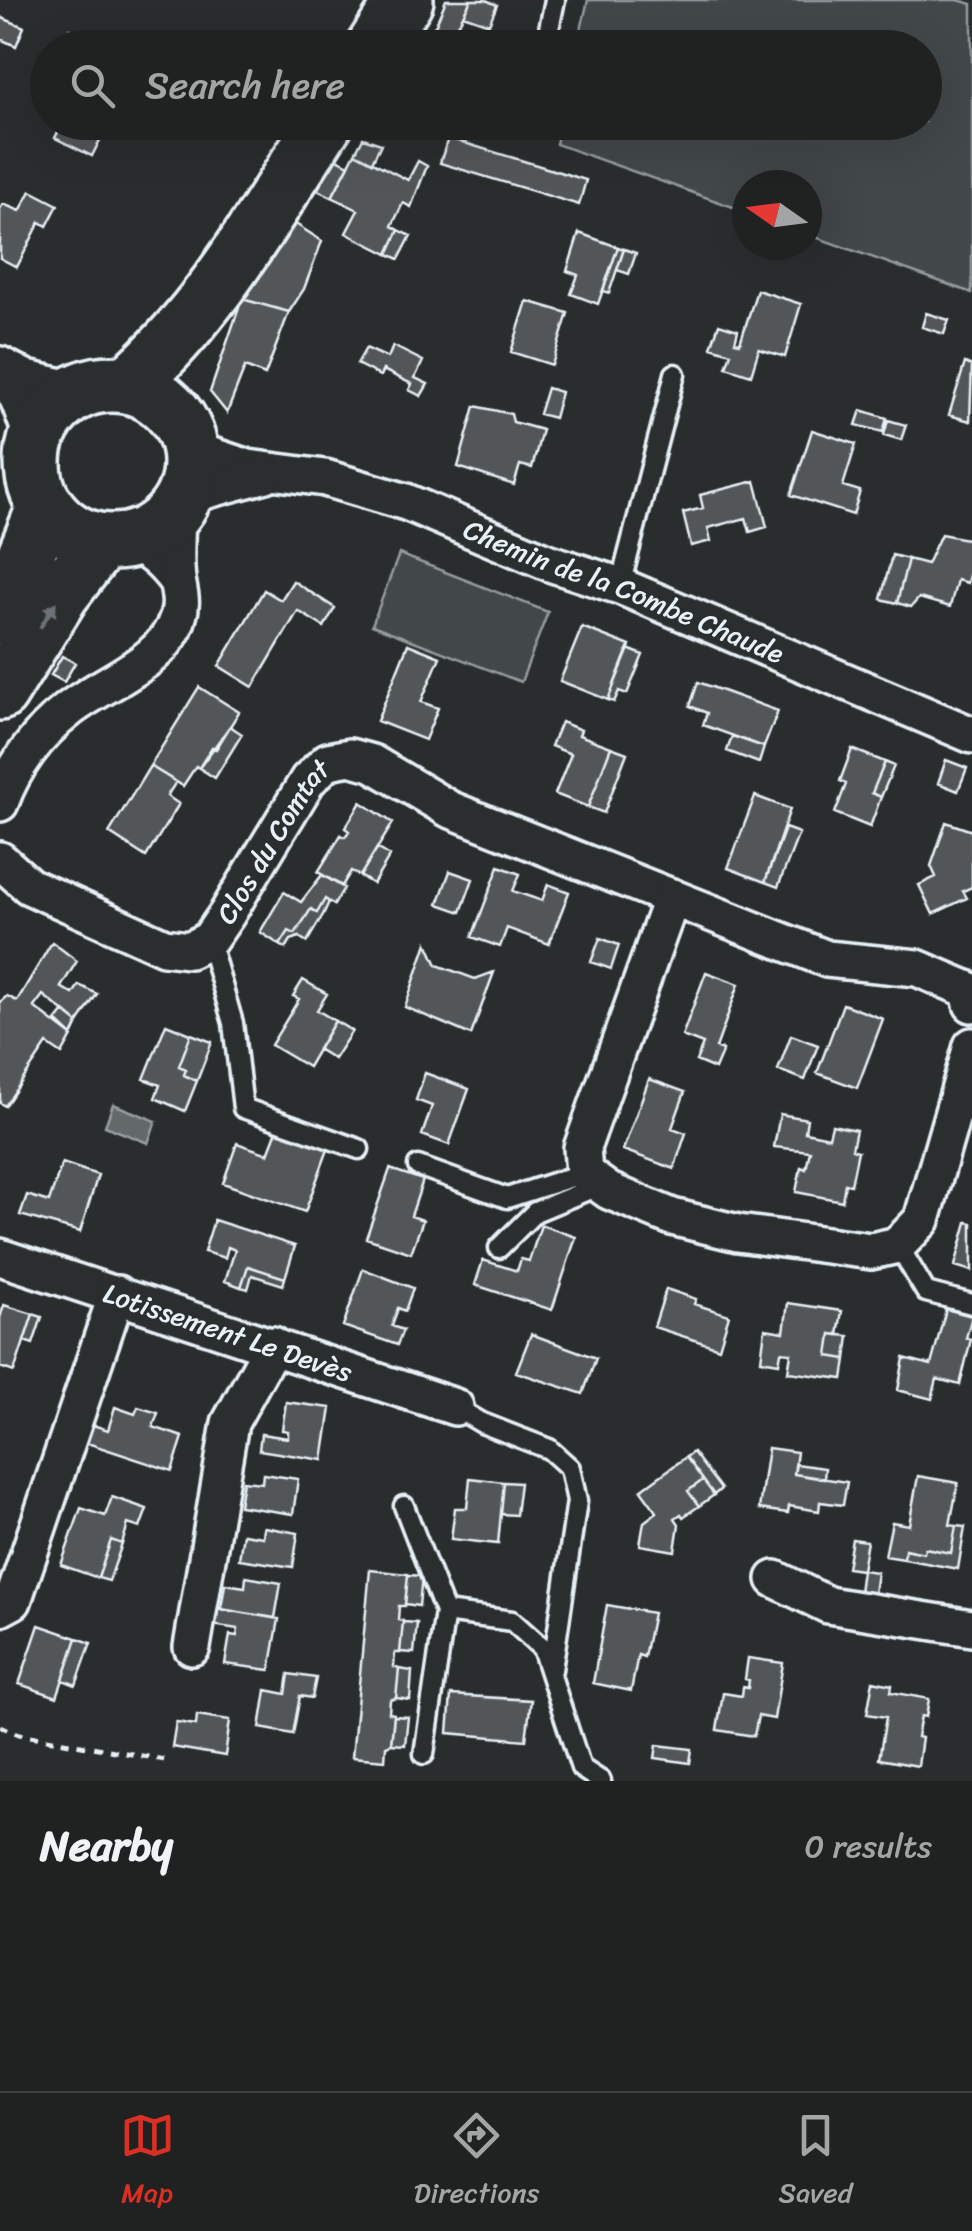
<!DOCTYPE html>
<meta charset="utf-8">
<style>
body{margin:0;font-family:Sriracha,sans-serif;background:#2d2f2f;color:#f1f3f6}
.compass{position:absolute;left:732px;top:170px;width:90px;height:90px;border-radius:50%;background:#202222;box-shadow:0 10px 40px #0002;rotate:284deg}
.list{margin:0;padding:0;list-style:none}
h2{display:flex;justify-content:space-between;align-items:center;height:130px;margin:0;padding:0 40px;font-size:42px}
h2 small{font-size:32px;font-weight:400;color:#a2a4a5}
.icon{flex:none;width:55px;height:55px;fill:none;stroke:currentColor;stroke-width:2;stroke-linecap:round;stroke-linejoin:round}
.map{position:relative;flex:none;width:972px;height:1781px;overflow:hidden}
.search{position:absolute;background:#202222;box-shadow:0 10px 40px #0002;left:30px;right:30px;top:30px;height:110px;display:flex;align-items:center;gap:25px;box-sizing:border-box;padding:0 35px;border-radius:55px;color:#a2a4a5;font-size:38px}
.sheet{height:310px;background:#202222}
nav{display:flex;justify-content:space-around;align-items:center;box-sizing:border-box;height:140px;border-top:2px solid #3d3f40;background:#202222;font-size:28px;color:#a2a4a5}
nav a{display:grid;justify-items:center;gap:5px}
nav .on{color:#d93025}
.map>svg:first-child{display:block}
.green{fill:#424648;stroke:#959ca0;stroke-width:2.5}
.water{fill:#63686b;stroke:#989fa3;stroke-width:2.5}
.building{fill:#535759;stroke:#e8f1f8;stroke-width:2.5}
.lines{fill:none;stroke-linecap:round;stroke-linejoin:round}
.lane-casing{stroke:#e8f1f8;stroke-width:25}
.street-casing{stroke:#e8f1f8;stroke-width:42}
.primary-casing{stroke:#e8f1f8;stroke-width:62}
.path{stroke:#e8f1f8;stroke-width:5;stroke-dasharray:8 8;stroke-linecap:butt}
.lane{stroke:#2a2d2e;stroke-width:18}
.street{stroke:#2a2d2e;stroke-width:35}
.primary{stroke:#2a2d2e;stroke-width:55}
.oneway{fill:#6c7275}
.labels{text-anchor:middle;stroke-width:9;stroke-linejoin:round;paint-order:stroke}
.street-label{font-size:28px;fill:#e8f1f8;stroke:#2a2d2e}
</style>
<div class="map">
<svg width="972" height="1781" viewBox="0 0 972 1781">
<rect width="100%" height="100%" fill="#2a2d2e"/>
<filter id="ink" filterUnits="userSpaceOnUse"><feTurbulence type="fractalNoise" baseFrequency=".01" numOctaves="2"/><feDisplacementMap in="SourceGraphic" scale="20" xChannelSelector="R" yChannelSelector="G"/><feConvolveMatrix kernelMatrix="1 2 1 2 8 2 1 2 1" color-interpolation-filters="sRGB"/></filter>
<g filter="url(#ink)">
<path class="green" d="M588,0H958L972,4V293L807,234V185H747V212L556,144L561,123L924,122V48L577,47Z
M399,554L548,612L521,682L372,625Z"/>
<path class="water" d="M113,1104L156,1121L148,1143L105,1126Z"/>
<path class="building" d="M446,0H471L446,48H420L436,24Z
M471,0H486L497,5L489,24L463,15Z
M0,17L24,27L16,46L0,39Z
M69,29L104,43L102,48H59Z
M63,122H99L97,126L105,130L92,156L55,138Z
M363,138L381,144L372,162L355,153Z
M448,138L586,180L579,205L440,163Z
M355,153L408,180L418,161L427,166L411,207L403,203L392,226L399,230L388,254L346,233L358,210L332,197Z
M329,155L349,165L332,197L311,187Z
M31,191L58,205L47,226L40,222L17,267L0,258V209L3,204L20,211Z
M291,221L322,241L304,289L289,312L242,299Z
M399,230L411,236L399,259L388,254Z
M579,233L618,247L598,304L571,294L578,275L567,271Z
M618,247L624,249L609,293L603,291Z
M624,249L636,253L629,274L617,270Z
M757,290L801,304L785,357L759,349L751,375L726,367L731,353L711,347L719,324L738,330L735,342L740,343Z
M242,299L289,312L265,375L245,367L227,413L210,392Z
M527,301L568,313L552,365L511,352Z
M926,313L949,320L944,334L922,327Z
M393,346L423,361L415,378L428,384L421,396L409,390L412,384L383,370L380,376L357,364L366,348L388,358Z
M965,363L972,366L970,421L949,415Z
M547,388L561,392L554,418L539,414Z
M475,406L511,414L513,422L542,430L532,468L520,465L514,485L458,467Z
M861,410L887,418L883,432L856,425Z
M888,420L906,425L901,440L884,435Z
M812,430L856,444L843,486L860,491L853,515L791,495Z
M755,481L767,527L750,532L746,518L708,528L711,541L691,546L683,513L703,508L700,495Z
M941,534L972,540V564L967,583L957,580L950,607L919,598L911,607L897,603L908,559L927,564Z
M892,555L908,559L897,603L881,599Z
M293,581L335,608L324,627L298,611L253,687L219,666L264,590L281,600Z
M582,627L630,646L608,700L560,681Z
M408,644L440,657L421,702L438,708L425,740L377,721Z
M628,649L643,655L627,694L619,691L614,702L608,700Z
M62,656L75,663L64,682L51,675Z
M698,682L778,711L764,747L703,725L707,713L690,706Z
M199,687L239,712L216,749L212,747L199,768L196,766L183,786L150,766Z
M561,722L581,730L579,735L611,747L588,807L555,794L571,754L551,746Z
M230,726L242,734L215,778L199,768Z
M732,736L764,747L759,763L727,751Z
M611,747L627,753L604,813L588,807Z
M852,749L885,762L872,793L881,797L870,827L835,813L846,784L840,781Z
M946,760L967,768L958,791L938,783Z
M885,762L894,766L881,797L872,793Z
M150,766L176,782L167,796L179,804L146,857L109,833Z
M755,796L790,809L765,882L728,868Z
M361,802L393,823L360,876L351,871L342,886L318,872L341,835L345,837L349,831L345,828Z
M946,822L972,831V887L963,891L967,898L933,914L919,885L936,877L931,866Z
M785,828L799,833L778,887L765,882Z
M377,848L390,856L373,884L360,876Z
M499,866L520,874L513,891L542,901L548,884L569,892L549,944L507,928L500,947L472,937Z
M450,871L473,879L461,912L438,904Z
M322,875L344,888L334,905L325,899L317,913L311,909L295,934L289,931L280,945L260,932L284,892L301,902Z
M325,899L329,902L323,915L307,942L299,937L291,940L286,948L280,945L289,931L295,934L311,909L317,913Z
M600,938L619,945L611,969L591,962Z
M52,942L77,961L61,987L73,994L79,985L97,994L78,1023L43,995L34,1007L72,1036L62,1054L47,1044L5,1106L0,1103V1002L7,996L17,1001Z
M427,943L437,965L475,979L494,972L471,1035L405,1007Z
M706,972L739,984L716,1048L723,1050L715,1069L696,1061L703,1044L682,1036Z
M303,980L327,994L317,1010L335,1021L308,1067L271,1045L299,999L293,996Z
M843,1004L883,1019L857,1088L817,1073Z
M64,1011L78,1023L72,1036L56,1021Z
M335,1021L352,1031L334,1059L318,1049Z
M166,1024L191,1034L179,1066L186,1069L184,1075L197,1081L185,1111L155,1098L160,1085L144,1079Z
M191,1034L212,1042L197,1081L184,1075L186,1069L179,1066Z
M791,1035L818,1045L805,1080L778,1070Z
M425,1073L469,1089L449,1145L422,1135L432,1106L416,1100Z
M649,1079L685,1092L672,1128L686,1133L674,1169L623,1150Z
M780,1114L807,1119L805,1132L829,1137L832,1125L856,1130L852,1149L858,1151L851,1185L845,1184L842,1201L796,1192L801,1167L806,1169L810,1151L774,1147Z
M279,1125L330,1144L305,1212L223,1183L237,1143L268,1154Z
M62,1163L98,1175L80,1232L20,1215L27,1195L49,1202Z
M390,1169L423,1180L411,1216L423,1220L411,1253L366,1238Z
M214,1220L295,1246L285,1278L248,1266L241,1287L225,1281L235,1250L228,1247L225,1258L204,1252Z
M967,1222L972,1223V1271L955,1266Z
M541,1225L576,1237L552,1310L475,1285L483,1260L517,1271L521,1259L529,1261Z
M248,1266L285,1278L283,1285L252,1275L248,1289L241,1287Z
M363,1269L413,1288L405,1311L398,1308L392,1326L403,1330L397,1345L343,1326Z
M666,1289L696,1299L694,1304L729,1315L719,1348L654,1327Z
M788,1303L842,1311L838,1335L831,1334L828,1356L846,1359L843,1379L788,1372L791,1353L781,1352L779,1363L761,1360L765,1329L784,1332Z
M4,1305L33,1314L14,1372L0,1367V1318Z
M946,1309L972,1316L966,1338L971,1339L960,1385L937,1379L932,1399L898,1390L904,1358L931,1365Z
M33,1314L42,1317L33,1344L24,1341Z
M531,1334L596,1358L583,1394L516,1372Z
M831,1334L849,1336L846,1359L828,1356Z
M286,1402L331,1408L323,1460L259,1450L261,1434L288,1438V1431L282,1430Z
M115,1407L135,1414L138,1407L158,1413L153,1427L183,1437L172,1471L87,1443L93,1425L108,1430Z
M768,1448L797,1452L794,1474L847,1482L843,1505L820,1502L819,1511L789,1506L788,1513L759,1509Z
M693,1452L721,1489L714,1495L686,1457Z
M686,1457L703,1480L688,1491L699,1506L683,1517L681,1514L675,1518L679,1524L675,1551L640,1545L644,1522L657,1512L641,1490Z
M796,1464L825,1468L824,1479L794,1474Z
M263,1474L298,1479L293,1514L239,1506L243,1481L262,1483Z
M918,1476L958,1483L950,1525L956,1526L951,1553L925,1548L924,1553L905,1549L904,1559L885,1556L892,1522L909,1525Z
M470,1478L504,1482L498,1544L451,1539L455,1508H467Z
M703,1480L714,1495L699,1506L688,1491Z
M504,1482L520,1483L516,1515L501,1514Z
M112,1497L147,1509L140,1528L128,1524L122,1544L111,1540L98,1578L61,1565L81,1508L105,1516Z
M956,1526L965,1527L958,1569L904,1559L905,1549L924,1553L925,1548L951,1553Z
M264,1527L298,1533L293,1567L239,1559L243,1534L263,1537Z
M852,1539L867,1541L862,1570L847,1568Z
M111,1540L122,1544L109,1581L98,1578Z
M370,1570L408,1574L405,1606H399L398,1620L403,1621L400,1653H395L394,1667L399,1669L396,1698L390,1700L389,1713L394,1714L391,1744L386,1746L385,1760L352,1757Z
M862,1570L877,1572L874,1594L859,1592Z
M408,1575L422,1576L419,1606L405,1604Z
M246,1577L281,1583L275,1618L221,1609L225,1584L245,1587Z
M607,1605L653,1613L644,1657L638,1655L631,1691L593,1683Z
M214,1608L279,1619L270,1670L225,1664L230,1635L237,1636L238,1629L212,1625Z
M403,1622L417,1623L414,1653L400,1652Z
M39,1625L77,1638L57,1697L19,1684Z
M77,1638L91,1643L76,1685L63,1680Z
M748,1658L783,1663L774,1719L758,1716L754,1736L717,1730L723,1693L742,1696L743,1687L748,1688L749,1680L745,1679Z
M399,1669L412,1671L410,1700L396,1698Z
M289,1674L316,1678L312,1698L300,1696L293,1734L260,1728L266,1690L286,1694Z
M873,1681L892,1685L891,1692L929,1699L926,1717L921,1716L917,1737L922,1738L918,1766L879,1759L886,1717L867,1714Z
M451,1695L531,1700L526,1740L448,1733Z
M197,1715L230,1720L225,1756L172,1747L176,1722L196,1725Z
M394,1716L408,1717L405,1745L391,1744Z
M657,1745L692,1749L690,1763L655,1758Z"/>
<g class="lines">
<g class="lane-casing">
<path id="lane" d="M545,48L555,0
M529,124V122
M620,586L675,374
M209,940L233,1023L243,1108L359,1149
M418,1166L507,1198L584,1173
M898,1245L926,1292L972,1304
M499,1248L535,1212L600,1185
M455,1407L482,1423L549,1449L570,1468L577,1501L552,1670
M404,1506L445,1612L512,1621L542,1648L581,1768L601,1781
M424,1754L445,1612"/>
</g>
<g class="street-casing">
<g id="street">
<path d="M0,365L27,379L80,391"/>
<path d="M2,367L19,401L35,444"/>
<path id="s1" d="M189,443L209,455L248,468L325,478L406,502L550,563L620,586L972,735"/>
<path d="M182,501L207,490L266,474"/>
<path d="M126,541C149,550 162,561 177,581"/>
<path d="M0,803C13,767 38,733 68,710C103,682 165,663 178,617C183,602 179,593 177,579C174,556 177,532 177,509"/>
<path id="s2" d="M0,860L29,886L164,947L189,950L209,940L227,914L308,780L328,761L350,757L372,763L449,809L827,959L917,968L969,990L972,1004"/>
<path d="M672,897L582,1148L584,1173L609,1191L672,1217L738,1233L871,1251L898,1245L922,1220L972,1046"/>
<path id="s3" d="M0,1257L455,1407"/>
<path d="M775,1579L828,1605L972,1628"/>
<path d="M0,1608L13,1601L117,1294"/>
<path d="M192,1647L230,1423L273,1345"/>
</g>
</g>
<g class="primary-casing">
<path id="primary" d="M374,48L405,0
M33 463a79 79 0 1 1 158 0a79 79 0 1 1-158 0Z
M127,385C210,314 266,213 325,122
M0,617L46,506
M0,692L61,594L101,542"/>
</g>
<path class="path" d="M0,1726L19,1734L165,1760"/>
<use href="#lane" class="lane"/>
<use href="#street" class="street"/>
<use href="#primary" class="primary"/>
</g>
<defs><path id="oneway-solid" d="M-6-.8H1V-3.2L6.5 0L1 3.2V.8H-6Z" transform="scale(2.5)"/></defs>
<use class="oneway" href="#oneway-solid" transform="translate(48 615) rotate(-58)"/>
</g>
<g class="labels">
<g class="street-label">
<text dy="10" stroke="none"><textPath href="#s1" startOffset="462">Chemin de la Combe Chaude</textPath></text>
<text dy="10" stroke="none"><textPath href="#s2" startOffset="352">Clos du Comtat</textPath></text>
<text dy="10" stroke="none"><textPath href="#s3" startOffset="240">Lotissement Le Devès</textPath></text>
</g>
</g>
</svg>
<svg class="compass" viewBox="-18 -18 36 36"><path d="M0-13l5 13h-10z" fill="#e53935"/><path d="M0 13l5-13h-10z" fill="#a2a4a5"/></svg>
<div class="search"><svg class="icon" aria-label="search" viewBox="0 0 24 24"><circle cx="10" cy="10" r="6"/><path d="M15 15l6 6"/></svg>Search here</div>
</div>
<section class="sheet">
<h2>Nearby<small>0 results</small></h2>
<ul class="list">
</ul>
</section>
<nav>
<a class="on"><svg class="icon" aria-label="map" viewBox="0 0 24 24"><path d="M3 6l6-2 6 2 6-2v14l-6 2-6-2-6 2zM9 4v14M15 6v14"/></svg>Map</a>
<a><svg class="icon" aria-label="directions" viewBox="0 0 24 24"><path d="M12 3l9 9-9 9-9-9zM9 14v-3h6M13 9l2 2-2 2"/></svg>Directions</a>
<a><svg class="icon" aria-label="saved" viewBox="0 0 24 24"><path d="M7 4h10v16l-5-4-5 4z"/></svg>Saved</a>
</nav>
